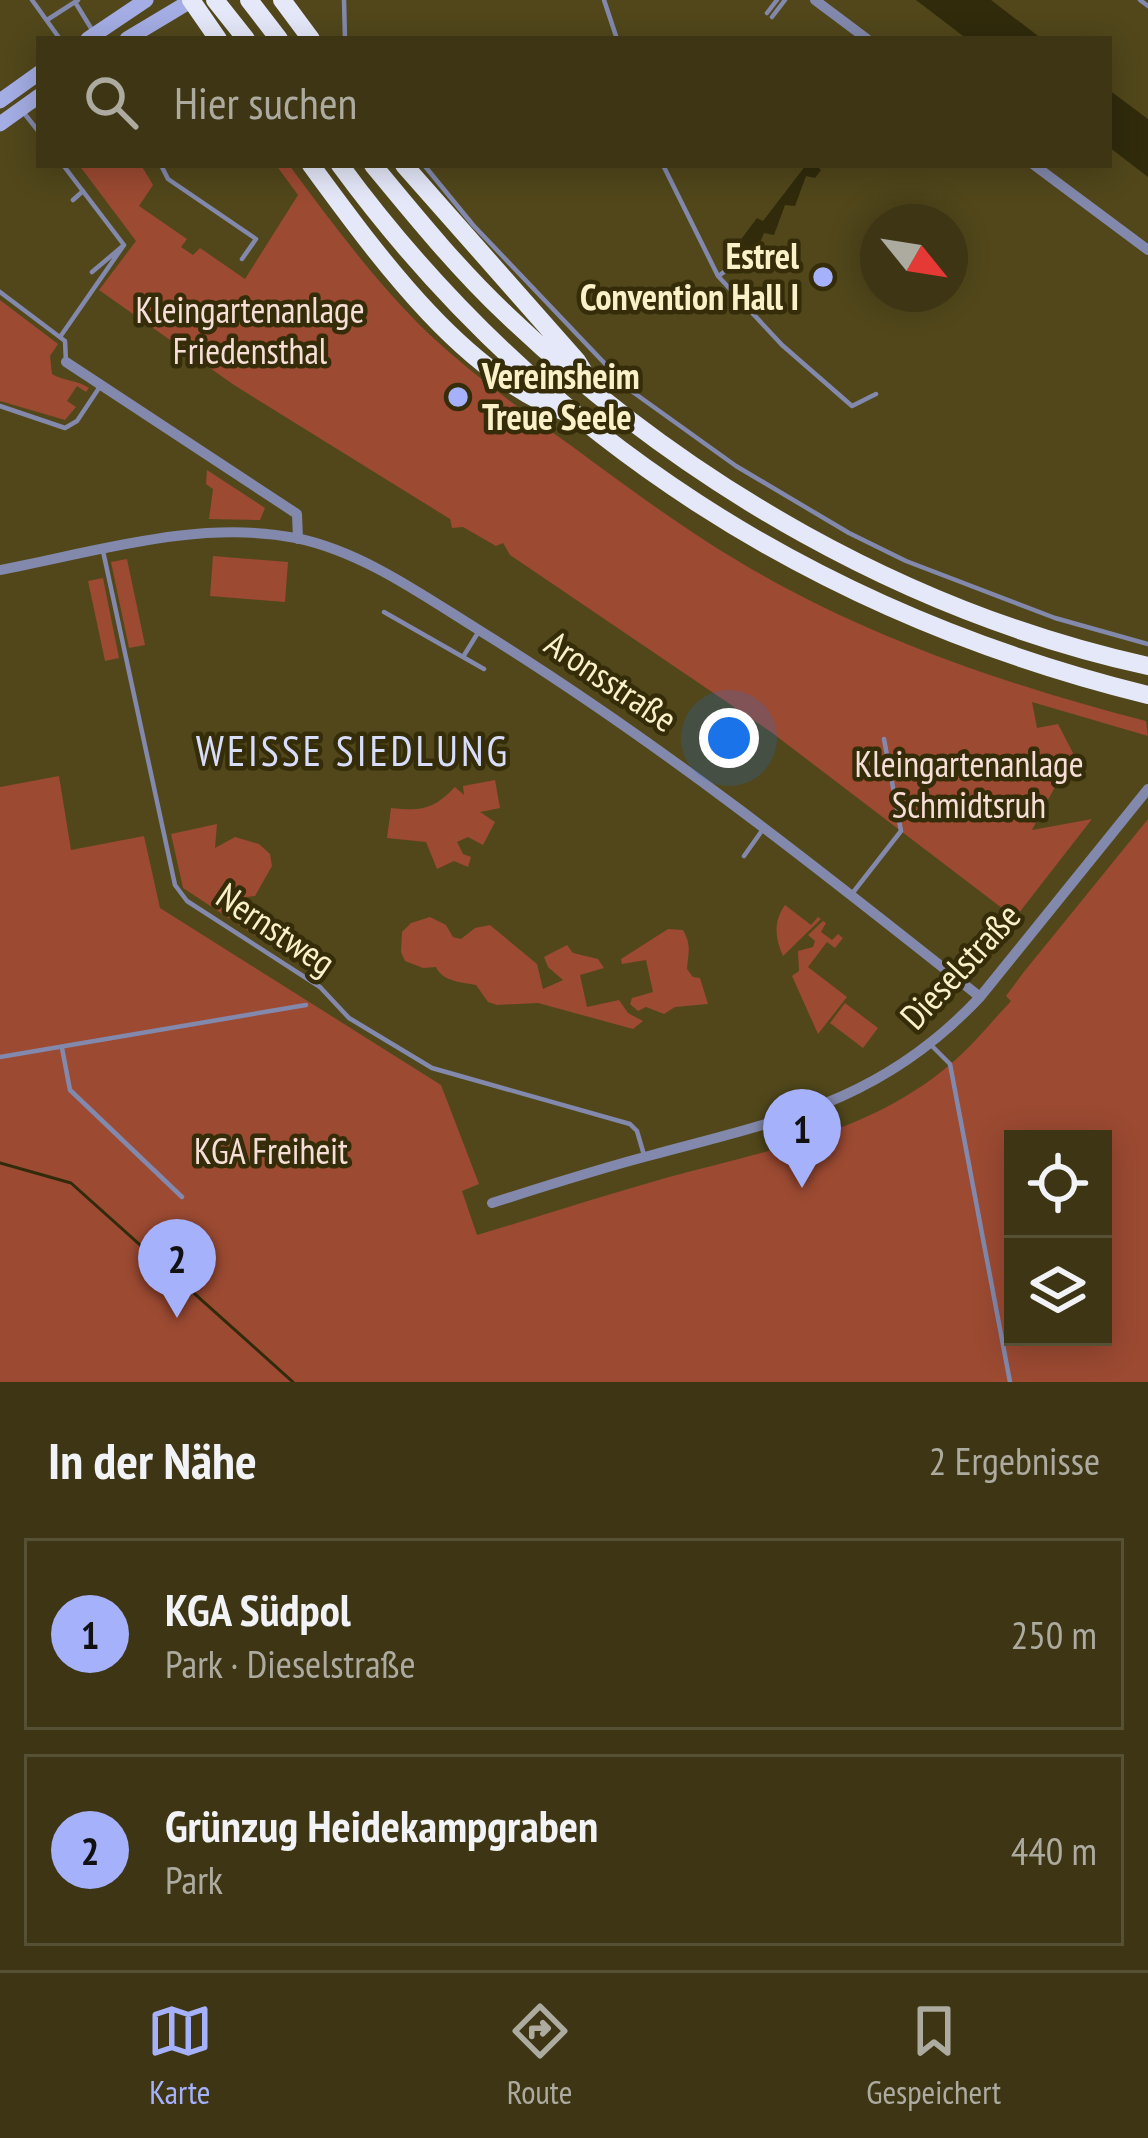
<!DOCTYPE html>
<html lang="de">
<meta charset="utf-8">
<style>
body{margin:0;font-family:"PT Sans Narrow",sans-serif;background:#484022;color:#f1f3f6}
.controls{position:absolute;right:36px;bottom:36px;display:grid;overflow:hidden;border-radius:0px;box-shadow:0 6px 30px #0003}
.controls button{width:108px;height:108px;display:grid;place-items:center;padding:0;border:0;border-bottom:3px solid #565034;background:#3d3514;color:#f1f3f6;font:60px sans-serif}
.compass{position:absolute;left:860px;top:204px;width:108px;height:108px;border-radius:50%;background:#3d3514;box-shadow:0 6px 30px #0003;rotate:120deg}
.you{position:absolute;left:729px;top:738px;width:42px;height:42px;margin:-30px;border:9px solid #fff;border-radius:50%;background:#1a73e8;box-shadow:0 0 0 18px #1a73e833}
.badge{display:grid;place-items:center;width:78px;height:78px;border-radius:50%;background:#a6b1fc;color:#111;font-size:39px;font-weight:700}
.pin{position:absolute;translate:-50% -99px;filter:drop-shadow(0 3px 6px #0008)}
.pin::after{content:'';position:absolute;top:63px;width:42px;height:36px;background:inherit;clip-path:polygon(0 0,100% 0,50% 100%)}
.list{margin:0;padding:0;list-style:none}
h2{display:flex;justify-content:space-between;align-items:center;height:156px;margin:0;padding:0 48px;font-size:51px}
h2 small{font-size:39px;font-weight:400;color:#adaba0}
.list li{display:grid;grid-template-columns:78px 1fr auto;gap:36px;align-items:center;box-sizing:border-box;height:192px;margin:0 24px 24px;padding:0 24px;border:3px solid #565034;border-radius:0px}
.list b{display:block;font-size:45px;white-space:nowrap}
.list p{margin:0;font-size:39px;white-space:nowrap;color:#adaba0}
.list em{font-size:39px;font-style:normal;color:#adaba0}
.icon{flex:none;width:66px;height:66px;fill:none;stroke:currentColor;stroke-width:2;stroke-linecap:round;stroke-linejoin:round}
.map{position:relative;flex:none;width:1148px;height:1382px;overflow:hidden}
.search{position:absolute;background:#3d3514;box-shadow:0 6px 30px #0003;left:36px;right:36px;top:36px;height:132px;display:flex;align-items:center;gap:30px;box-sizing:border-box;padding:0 42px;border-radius:0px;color:#adaba0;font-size:45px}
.sheet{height:588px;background:#3d3514}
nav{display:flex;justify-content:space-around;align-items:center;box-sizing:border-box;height:168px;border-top:3px solid #565034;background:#3d3514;font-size:33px;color:#adaba0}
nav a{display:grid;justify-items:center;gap:6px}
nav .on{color:#a6b1fc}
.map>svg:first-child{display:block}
.green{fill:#9c4a32;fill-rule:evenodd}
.water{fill:#312b0c}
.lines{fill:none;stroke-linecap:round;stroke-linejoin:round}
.stream{stroke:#312b0c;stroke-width:3}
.lane{stroke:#8389ac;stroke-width:4.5}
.street{stroke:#8389ac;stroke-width:10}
.secondary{stroke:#a4ade4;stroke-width:15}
.highway{stroke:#e4e8f9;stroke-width:18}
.poi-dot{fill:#a6b1fc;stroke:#352d09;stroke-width:4.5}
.labels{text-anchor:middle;stroke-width:9;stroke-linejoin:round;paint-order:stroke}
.poi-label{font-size:36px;font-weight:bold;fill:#faf1c9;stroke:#352d09;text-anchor:end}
.park-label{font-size:36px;fill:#f7ded7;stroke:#352d09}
.street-label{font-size:36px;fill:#faf1c9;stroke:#352d09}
.quarter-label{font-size:42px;letter-spacing:3px;fill:#d8defa;stroke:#352d09}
</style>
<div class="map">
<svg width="1148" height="1382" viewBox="0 0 1148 1382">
<rect width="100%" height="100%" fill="#51471b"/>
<path class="green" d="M79,165H141L153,185L139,206L187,239L181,247L193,255L200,248L245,279L298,195L276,165H289C333,224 376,283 429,334C474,376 523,411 573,447C627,487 681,527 738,561C863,636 1006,685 1146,721L1148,736L1032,702L1037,728L1058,724L1073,753L1032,830L1092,819L1015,918L771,732L510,555L503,543L496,546L463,527L452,528L450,519L234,385L99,290L136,241Z
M0,300L58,344L50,356L52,374C65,382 76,379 89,388L86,392L77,386L67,401L76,407L65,420L0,401Z
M207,470L265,508L260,520L209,519L213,489L206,484Z
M213,556L288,562L285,602L210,596Z
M127,559L145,645L129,648L111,562Z
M103,578L119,658L105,661L88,581Z
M59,776L71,850L144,836L160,908L441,1085L479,1184L462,1191L477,1235C541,1216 605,1195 669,1177C766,1151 868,1133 947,1067C971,1048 990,1023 1011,1001L1006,996L1023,973L1148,819V1382H0V787ZM1013,1139H1103V1337H1013Z
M495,780L500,808L480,812L495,822L483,845L468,837L457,842L463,854L471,857L468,867L454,861L437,869L426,842L387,838L391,808C421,811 433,810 455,787L464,795L463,786Z
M217,824L215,848L235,837L259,844L270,854L272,866L255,896L239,898L268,926L259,938L183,888L171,834Z
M785,905L811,925L818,917L821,919L783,956C775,938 773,922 785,905Z
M430,917L446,925L453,937L461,939L475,928L490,925L537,964L543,989L563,980L548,967L544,957L567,945L573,953L598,959L604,968L580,975L587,1007L619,1000L628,1013L643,1021L633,1029L538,1003L497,1005L488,1002L476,985C461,982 443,982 436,967L423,968L405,961L401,952L402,932L411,923Z
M823,921L826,923L821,932L832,940L838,934L843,938L835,948L827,942L808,967L847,997L818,1034L792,976L799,971L798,951L813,947L815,941L808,935Z
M668,929L683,930C692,946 688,953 687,969L693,977L700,978L708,1004L675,1007L664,1014L646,1007L638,1011L630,1004L632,998L653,992L646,960L622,964L621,959Z
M845,1003L878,1028L863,1048L830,1023Z"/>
<path class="water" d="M916,0H991L1042,39H967Z
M1109,90L1148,119V177L1109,147Z
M806,165H816L821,170L815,178L806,176L795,206L785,205L774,235L764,233L751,263L733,250L757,218L763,221Z"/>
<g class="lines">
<path class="stream" d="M0,1163L71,1183L293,1382"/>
<path class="lane" d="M32,0L60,39
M344,0L345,39
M604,0L617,39
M1140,0L1148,6
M75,2L94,33
M767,13L777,0
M772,17L785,0
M47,20L78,0
M24,113L39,132
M63,165L124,245
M161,165L168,179L256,239L242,259
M424,165L473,225L630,390L736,466L849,533L906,561L1055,618L1148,644
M663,165L718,276L782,345L852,406L876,394
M73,200L83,191
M92,272L124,245
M720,275L734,264
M0,292L65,341L66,362
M60,337L124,245
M0,406L65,428L77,421L101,385
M103,551L175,885L187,901L320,987L349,1018L432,1068L630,1124L637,1131L644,1155
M384,612L484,669
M463,657L479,631
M744,856L761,832
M851,895L901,831L884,739
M931,1045L950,1064L1010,1382
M62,1048L70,1090L182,1197
M0,1057L306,1005"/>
<path class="street" d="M815,0L867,39
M1034,165L1148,250
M66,362L297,514L298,539
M0,570C95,552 199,519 296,538C364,552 425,597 482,632C658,741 819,869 980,997
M492,1203C545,1186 598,1169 652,1155C783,1120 883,1101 980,997L1148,789"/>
<path class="secondary" d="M88,39L146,0
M127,39L192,0
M0,101L39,73
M0,124L39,96"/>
<path class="highway" d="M191,0L218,39
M215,0L246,39
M249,0L279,39
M282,0L311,39
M311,165C375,252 463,376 568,413
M340,165C541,439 820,614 1148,695
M373,165C416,217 458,269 507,315C684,484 908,613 1148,666
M404,165L577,361L592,385"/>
</g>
<g class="poi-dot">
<circle cx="823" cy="277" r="12"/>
<circle cx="458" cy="397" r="12"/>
</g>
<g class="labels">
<g class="poi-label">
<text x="799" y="269">Estrel<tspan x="799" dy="41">Convention Hall I</tspan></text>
<text x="482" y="389" text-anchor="start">Vereinsheim<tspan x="482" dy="41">Treue Seele</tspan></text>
</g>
<g class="park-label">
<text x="250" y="323">Kleingartenanlage<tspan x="250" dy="41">Friedensthal</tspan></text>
<text x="969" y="777">Kleingartenanlage<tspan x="969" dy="41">Schmidtsruh</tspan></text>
<text x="271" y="1164">KGA Freiheit</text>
</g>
<g class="street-label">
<text transform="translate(611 681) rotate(34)" y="13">Aronsstraße</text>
<text transform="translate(276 929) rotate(34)" y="13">Nernstweg</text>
<text transform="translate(960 966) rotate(-47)" y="13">Dieselstraße</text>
</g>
<g class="quarter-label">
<text x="353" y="766">WEISSE SIEDLUNG</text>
</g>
</g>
</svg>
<div class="controls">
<button><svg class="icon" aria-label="locate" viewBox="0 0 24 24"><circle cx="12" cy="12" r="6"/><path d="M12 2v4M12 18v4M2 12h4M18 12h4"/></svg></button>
<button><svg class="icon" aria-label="layers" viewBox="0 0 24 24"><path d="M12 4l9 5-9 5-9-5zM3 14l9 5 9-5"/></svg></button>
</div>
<svg class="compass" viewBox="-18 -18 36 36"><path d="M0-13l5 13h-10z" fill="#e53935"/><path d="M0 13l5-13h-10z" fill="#adaba0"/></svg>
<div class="you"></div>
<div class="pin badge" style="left:802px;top:1188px">1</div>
<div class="pin badge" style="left:177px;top:1318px">2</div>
<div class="search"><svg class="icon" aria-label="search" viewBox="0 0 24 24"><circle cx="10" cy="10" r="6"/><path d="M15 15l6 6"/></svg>Hier suchen</div>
</div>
<section class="sheet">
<h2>In der Nähe<small>2 Ergebnisse</small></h2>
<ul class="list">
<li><span class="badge">1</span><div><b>KGA Südpol</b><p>Park · Dieselstraße</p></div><em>250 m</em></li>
<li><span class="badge">2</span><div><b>Grünzug Heidekampgraben</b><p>Park</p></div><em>440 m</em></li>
</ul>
</section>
<nav>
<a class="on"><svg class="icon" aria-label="map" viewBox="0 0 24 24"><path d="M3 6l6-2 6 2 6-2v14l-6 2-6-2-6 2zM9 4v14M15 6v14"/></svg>Karte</a>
<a><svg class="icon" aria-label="directions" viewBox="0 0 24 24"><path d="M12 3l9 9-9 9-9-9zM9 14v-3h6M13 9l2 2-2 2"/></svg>Route</a>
<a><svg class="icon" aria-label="saved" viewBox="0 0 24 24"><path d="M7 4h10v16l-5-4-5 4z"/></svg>Gespeichert</a>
</nav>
